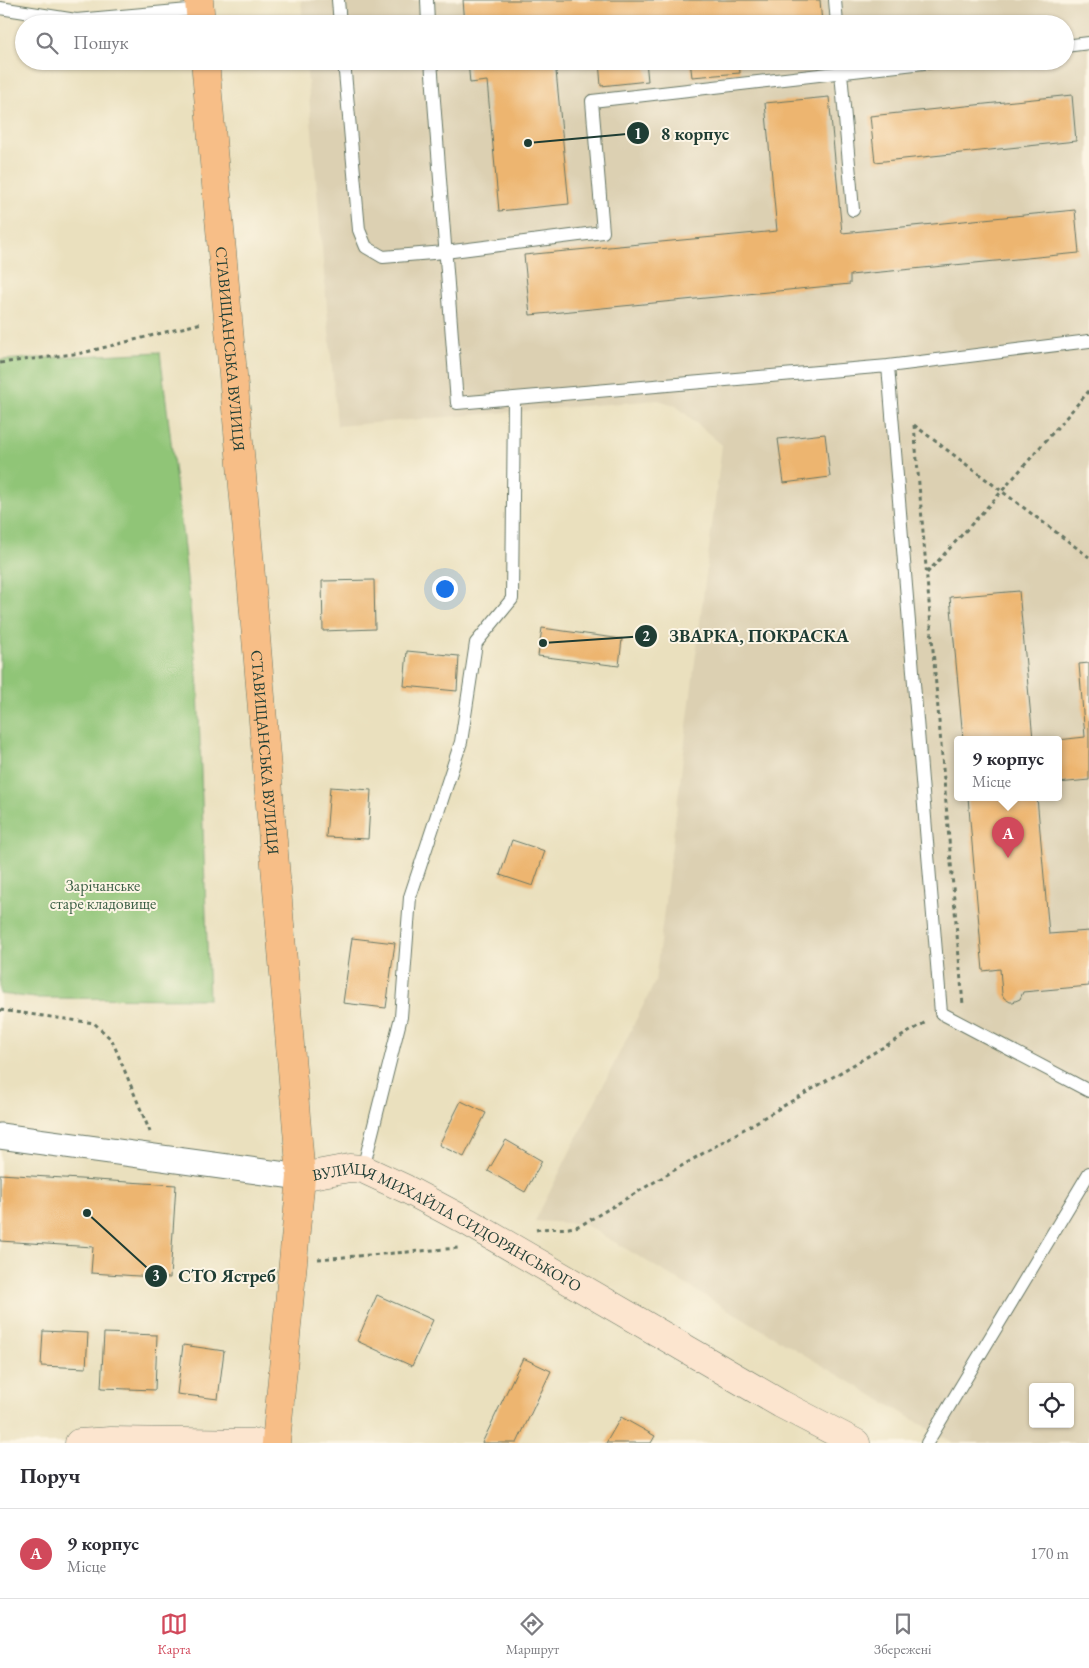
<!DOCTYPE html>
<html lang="uk">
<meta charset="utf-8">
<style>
body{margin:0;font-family:"EB Garamond",serif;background:#f7f7f7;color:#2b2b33}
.controls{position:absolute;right:15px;bottom:15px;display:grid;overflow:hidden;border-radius:5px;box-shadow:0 1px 4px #0004}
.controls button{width:45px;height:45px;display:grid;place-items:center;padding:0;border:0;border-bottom:1px solid #e1e1e2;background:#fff;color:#2b2b33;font:25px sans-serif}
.you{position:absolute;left:444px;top:588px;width:18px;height:18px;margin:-12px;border:4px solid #fff;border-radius:50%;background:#1a73e8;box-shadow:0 0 0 8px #1a73e833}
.badge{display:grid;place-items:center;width:32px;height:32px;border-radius:50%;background:#d1495b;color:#fff;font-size:16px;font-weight:700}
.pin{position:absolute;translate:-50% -41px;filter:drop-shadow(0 1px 2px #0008)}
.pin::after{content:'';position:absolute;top:26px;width:18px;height:15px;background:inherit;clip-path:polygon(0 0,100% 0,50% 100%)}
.popup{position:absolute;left:954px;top:736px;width:108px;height:65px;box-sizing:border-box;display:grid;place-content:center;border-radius:5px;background:#fff;filter:drop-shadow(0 1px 4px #0005);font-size:16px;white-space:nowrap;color:#7c7c81}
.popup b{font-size:19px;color:#2b2b33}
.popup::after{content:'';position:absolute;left:50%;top:100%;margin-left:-10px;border:10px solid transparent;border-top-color:#fff}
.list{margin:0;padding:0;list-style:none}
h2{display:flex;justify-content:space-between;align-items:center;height:65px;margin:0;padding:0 20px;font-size:21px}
h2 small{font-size:16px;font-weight:400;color:#7c7c81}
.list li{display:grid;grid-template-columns:32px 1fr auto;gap:15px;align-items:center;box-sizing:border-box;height:90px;padding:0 20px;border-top:1px solid #e1e1e2}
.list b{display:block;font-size:19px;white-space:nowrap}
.list p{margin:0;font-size:16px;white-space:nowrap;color:#7c7c81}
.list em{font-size:16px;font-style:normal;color:#7c7c81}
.icon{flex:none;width:28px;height:28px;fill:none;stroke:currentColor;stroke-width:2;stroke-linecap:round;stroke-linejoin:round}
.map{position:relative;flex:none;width:1089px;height:1443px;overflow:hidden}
.search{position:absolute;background:#fff;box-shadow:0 1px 4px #0004;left:15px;right:15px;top:15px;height:55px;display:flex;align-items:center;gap:12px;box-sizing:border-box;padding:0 18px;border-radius:28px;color:#7c7c81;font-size:19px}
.sheet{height:155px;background:#fff}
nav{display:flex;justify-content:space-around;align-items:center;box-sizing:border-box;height:70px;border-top:1px solid #e1e1e2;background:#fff;font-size:14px;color:#7c7c81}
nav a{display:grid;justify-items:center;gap:2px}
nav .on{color:#d1495b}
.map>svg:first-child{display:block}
.built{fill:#dcd0b2;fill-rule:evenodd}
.green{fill:#90c577;stroke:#588156}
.building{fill:#edb570}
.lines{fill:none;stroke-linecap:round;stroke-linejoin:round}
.lane-casing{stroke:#667664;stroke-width:14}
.street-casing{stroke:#667664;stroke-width:27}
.secondary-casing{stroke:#667664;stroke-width:29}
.primary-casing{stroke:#667664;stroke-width:29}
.path{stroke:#667664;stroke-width:3;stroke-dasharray:4 4;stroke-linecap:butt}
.lane{stroke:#fff;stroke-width:12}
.street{stroke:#fff;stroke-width:25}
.secondary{stroke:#fce5cf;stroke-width:28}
.primary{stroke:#f7be87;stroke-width:28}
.labels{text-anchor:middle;stroke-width:4;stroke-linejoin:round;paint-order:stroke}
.street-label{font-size:16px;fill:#1f3d34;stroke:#fcf5e5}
.park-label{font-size:16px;fill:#3b5f45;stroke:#fcf5e5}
.leader{fill:none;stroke:#1f3d34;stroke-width:2}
.callout-dot{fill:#1f3d34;stroke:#fcf5e5;stroke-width:2}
.mark-label{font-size:15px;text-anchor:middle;font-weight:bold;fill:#fff}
.callout-label{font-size:18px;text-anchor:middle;font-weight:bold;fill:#1f3d34;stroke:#fcf5e5;stroke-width:4;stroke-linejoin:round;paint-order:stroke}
</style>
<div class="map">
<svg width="1089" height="1443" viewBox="0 0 1089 1443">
<rect width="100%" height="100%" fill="#fcf5e5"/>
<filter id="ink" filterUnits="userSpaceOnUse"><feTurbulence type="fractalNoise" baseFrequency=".02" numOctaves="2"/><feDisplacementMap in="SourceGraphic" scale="10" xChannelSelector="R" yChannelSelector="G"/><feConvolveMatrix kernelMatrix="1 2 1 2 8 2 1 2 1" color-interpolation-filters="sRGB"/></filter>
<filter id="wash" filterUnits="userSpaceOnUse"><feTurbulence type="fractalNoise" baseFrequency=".0096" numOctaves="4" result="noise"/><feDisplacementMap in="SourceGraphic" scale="20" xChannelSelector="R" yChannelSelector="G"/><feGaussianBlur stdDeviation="1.12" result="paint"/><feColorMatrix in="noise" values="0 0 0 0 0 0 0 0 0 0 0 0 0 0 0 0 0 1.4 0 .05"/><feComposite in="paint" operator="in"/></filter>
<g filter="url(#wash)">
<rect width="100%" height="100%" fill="#eae0be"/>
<path class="built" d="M301,0H1089V1443H953L584,1224L535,1221L655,982L722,445L675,405L658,400L337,426L306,61H1065V24H303ZM958,739H1058V797H958ZM1033,1387H1070V1424H1033Z"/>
<path class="green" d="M160,352L183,539L198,686L209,999L36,998L0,994V360Z"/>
<g id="blocks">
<path class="building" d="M463,0H820L822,24H465Z
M468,61H555L569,204L499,211L487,81L470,83Z
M599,61H646L648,81L601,86Z
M690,61H739L740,73L692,77Z
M1072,95L1076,141L875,162L870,116Z
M829,97L842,233L1075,210L1079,253L850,275V284L530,315L524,255L777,231L765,103Z
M825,434L830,477L784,483L778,439Z
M374,580L375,629L323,631L322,581Z
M1019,591L1033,739H963L950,597Z
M542,628L622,639L619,666L538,656Z
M407,651L459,656L457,691L404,686Z
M1089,663V780L1058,783V740L1085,737L1079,664Z
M330,787L371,790L368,839L326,837Z
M968,797H1037L1049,934L1089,931V986L1023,992L1020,999L1013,1002H1010L1004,998L1002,994L1000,969L983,971Z
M512,840L545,851L533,886L500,875Z
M352,938L395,943L386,1008L343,1003Z
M461,1101L486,1113L464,1157L439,1145Z
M506,1140L542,1161L525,1192L488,1171Z
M0,1174L176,1185L170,1278L91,1273L93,1247L0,1241Z
M377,1295L433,1320L412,1366L357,1341Z
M43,1331L88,1333L86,1368L41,1366Z
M104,1333L157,1335L155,1390L101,1388Z
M183,1345L224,1351L218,1399L177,1394Z
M523,1358L551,1371L517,1443H482Z
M621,1417L655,1436L651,1443H606Z"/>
</g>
</g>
<g filter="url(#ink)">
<use href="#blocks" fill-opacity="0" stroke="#667664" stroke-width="1"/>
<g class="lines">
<g class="lane-casing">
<path id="lane" d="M338,0L340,24
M427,0L428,24
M835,0L837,24
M0,8L76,20L200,9
M1065,46L1089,43
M344,61L359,230L366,247L383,257L445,252L603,232L592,101L941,61
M431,61L457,403L888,366
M840,61L853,210
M1089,341L888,366L941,1013L1089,1091
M363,1169L401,1017L410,897L461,742L476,643L512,599L514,399
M927,1443L1089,1173"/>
</g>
<g class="street-casing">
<path id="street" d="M0,1136L301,1177"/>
</g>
<g class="secondary-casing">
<g id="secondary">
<path id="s1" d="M301,1177L349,1168L363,1169L406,1189L468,1222L781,1404L856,1443"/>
<path d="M79,1443L111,1441L256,1443"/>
</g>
</g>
<g class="primary-casing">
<g id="primary">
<path d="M199,0L201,24"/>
<path id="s2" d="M205,61L250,565L301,1177L276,1443"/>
</g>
</g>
<path class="path" d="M0,363L82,353L202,323
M914,425L963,1005
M914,425L1089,557
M927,573L1002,491L1089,391
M0,1010L94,1023L112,1040L150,1132
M536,1230C553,1226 566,1232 583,1224L926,1022
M318,1259L459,1248"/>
<use href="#lane" class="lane"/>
<use href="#street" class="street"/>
<use href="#secondary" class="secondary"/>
<use href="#primary" class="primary"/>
</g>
</g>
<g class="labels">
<g class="street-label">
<text dy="6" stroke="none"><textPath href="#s2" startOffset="289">СТАВИЩАНСЬКА ВУЛИЦЯ</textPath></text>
<text dy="6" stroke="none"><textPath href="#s2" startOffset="694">СТАВИЩАНСЬКА ВУЛИЦЯ</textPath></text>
<text dy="6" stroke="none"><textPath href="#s1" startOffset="161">ВУЛИЦЯ МИХАЙЛА СИДОРЯНСЬКОГО</textPath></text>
</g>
<g class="park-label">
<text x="103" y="891">Зарічанське<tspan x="103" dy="18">старе кладовище</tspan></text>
</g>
</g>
<path class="leader" d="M528 143L638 133M543 643L646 636M87 1213L156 1276"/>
<g class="callout-dot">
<circle cx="528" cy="143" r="5"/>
<circle cx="543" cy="643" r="5"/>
<circle cx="87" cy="1213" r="5"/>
<circle cx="638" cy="133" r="12"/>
<circle cx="646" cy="636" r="12"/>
<circle cx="156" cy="1276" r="12"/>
</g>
<g class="mark-label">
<text x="638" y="139">1</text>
<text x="646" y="641">2</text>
<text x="156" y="1281">3</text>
</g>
<g class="callout-label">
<text x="695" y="140">8 корпус</text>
<text x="759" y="642">ЗВАРКА, ПОКРАСКА</text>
<text x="227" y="1282">СТО Ястреб</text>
</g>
</svg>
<div class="controls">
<button><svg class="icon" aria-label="locate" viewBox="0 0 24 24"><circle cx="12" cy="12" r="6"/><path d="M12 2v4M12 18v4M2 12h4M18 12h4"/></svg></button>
</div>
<div class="you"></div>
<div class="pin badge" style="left:1008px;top:858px">A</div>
<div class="popup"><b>9 корпус</b>Місце</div>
<div class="search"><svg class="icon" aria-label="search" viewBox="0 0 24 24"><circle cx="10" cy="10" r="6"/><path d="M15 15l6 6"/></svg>Пошук</div>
</div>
<section class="sheet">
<h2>Поруч<small></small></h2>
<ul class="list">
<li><span class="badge">A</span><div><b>9 корпус</b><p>Місце</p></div><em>170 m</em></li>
</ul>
</section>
<nav>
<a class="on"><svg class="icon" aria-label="map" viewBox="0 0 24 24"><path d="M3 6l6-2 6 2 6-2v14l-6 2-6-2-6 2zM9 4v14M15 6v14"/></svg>Карта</a>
<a><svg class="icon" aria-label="directions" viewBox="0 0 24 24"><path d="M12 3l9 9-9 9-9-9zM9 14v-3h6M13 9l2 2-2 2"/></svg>Маршрут</a>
<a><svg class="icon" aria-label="saved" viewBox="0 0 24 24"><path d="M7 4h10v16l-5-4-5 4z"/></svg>Збережені</a>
</nav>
